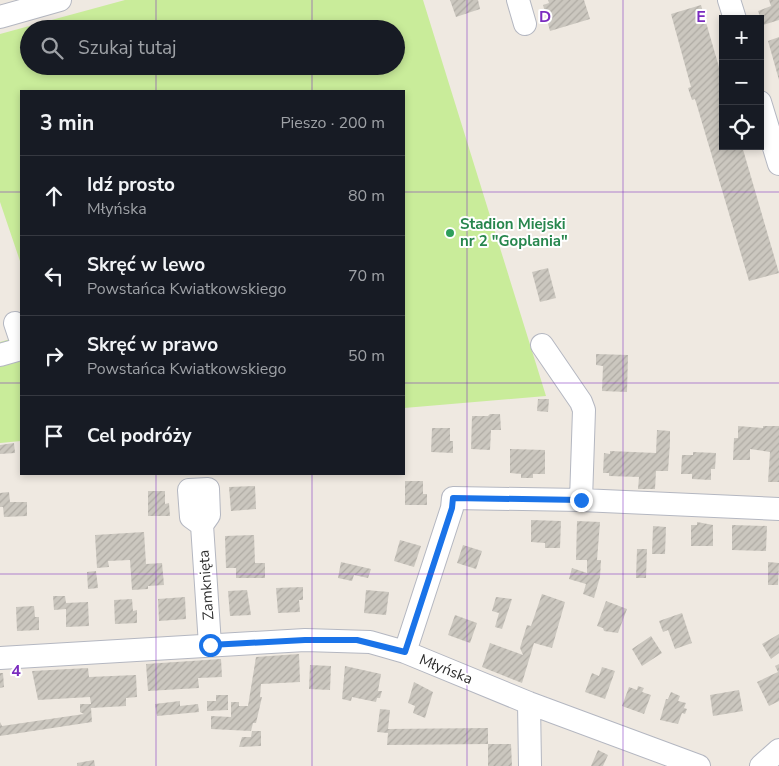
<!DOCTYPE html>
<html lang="pl">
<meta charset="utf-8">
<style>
body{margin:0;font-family:"Nunito Sans",sans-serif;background:#242831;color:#f1f3f6}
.controls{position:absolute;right:15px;top:15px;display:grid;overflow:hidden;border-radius:0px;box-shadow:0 2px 8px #0003}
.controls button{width:45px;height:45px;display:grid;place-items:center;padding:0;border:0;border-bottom:1px solid #363941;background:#171b24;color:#f1f3f6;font:25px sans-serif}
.stop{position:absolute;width:15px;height:15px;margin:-11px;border:4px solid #1a73e8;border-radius:50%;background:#fff}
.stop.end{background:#1a73e8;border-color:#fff;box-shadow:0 1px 5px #0008}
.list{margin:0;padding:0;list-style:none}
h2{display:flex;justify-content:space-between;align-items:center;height:65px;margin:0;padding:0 20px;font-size:21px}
h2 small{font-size:16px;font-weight:400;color:#9ea1a6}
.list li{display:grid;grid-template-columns:32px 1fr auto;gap:15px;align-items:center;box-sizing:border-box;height:80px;padding:0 20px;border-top:1px solid #363941}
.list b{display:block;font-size:19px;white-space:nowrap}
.list p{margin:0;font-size:16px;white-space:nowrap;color:#9ea1a6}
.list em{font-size:16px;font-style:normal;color:#9ea1a6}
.icon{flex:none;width:28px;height:28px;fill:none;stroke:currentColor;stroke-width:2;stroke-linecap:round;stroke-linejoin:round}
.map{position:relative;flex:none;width:779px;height:766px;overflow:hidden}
.search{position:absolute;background:#171b24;box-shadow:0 2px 8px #0003;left:20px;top:20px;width:385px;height:55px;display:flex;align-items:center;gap:12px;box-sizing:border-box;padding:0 18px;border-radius:28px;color:#9ea1a6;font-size:19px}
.panel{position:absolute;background:#171b24;box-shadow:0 2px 8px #0003;left:20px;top:90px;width:385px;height:385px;border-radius:0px}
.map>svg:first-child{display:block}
.pitch{fill:#c9ec9a;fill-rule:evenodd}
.building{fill:url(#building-hatch)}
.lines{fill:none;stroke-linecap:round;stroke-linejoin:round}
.minor-casing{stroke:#b4b7c1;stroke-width:24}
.minor{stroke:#fff;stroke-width:22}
.route{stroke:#1a73e8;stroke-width:6}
.grid{fill:none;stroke:#7b2cbf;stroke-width:1;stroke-opacity:0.55}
.leisure-dot{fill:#2e9e5b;stroke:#fff;stroke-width:2}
.labels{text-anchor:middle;stroke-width:4;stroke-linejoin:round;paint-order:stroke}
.leisure-label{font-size:15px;font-weight:bold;fill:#27864d;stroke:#fff;text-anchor:start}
.street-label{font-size:15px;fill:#2e2e2e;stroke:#fff}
.grid-label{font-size:16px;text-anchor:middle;font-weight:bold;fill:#7b2cbf;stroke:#fff;stroke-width:4;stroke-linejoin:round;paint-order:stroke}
</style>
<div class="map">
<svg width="779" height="766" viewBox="0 0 779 766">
<defs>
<pattern id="building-hatch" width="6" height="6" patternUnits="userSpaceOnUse" patternTransform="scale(1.25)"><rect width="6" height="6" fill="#cbc7bf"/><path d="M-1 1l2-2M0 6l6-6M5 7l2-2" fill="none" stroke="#afaba4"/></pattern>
</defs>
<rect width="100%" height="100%" fill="#efe9e1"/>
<path class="pitch" d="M125,0H423L546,396L404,408V91H21V264L0,202V34ZM29,29H396V66H29Z
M21,336V441L0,443V342Z"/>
<path class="building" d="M450,0H478L480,9L456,17Z
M548,0H584L590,19L550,31L543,5L549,3Z
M769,0H779V20L763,25L758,11L771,6Z
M701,5L723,81V146H742L779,273L749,281L695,99L692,100L688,88L691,87L671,14Z
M86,23L87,29H66V28Z
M779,37V80L768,41Z
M548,268L556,298L540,302L532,272Z
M596,354L628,355L627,392L602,391L603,366L596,365Z
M538,399H549L548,412L537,411Z
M490,414H500L501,430H491L490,450L471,449L472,416H488Z
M738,426L763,428V426H779V482H768L770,452L750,449V460H733L734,438H738Z
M432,428H450V441H453V453L431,452Z
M657,430L670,431V443L668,471H656L655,489H638L639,477L609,476V473H603L604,453L610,454V451L656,453Z
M14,443L15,453L0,454V445Z
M510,449L545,450V474H533V478H521V474L510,473Z
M693,452L716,453L715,469H711V480L692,479V474H681L682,455H693Z
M405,481H423V494H427V505H405Z
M255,486L256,509L231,511L229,487Z
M148,491H165V504L169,503L170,516H148Z
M9,492L10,502H27V516L4,517L3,507H0V493Z
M531,520L561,521L560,548H545V543L531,542Z
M577,521L600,522L597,560H601L600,577L594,598L583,594L586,584L569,579L572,568L587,573V560H576Z
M697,522L713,525V546H691V525H697Z
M732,525L767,526L766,551L732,550Z
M653,526L666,527L665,554H652Z
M144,532L146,564L162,563L164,585L148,586V589L132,590L130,560L108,561L109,567L97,568L95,535Z
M254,535L255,563H265V578H236V568H226L225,536Z
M400,540L421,546L414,567L394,561Z
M463,545L482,551L476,569L457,563Z
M637,549H647L646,578H636Z
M341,562L371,569L368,578L354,575L352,581L338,578Z
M768,562L779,563L778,585H768Z
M96,571L98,588L88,589L87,572Z
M303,587V600H299L300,612L278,613L276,588Z
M247,590L251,615L230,616L228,591Z
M366,590L389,592L386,615L364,613Z
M542,594L565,602L552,648L534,643L522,683L482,667L490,643L523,655L520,648L527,625L531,626Z
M53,596H65L66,603L88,602L89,626L66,627V609L54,610Z
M185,597L186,619L159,621L158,599Z
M496,597L512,599L502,629L495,627L499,613L492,611Z
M132,599L133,611L137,610V623L115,624L114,600Z
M606,601L627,609L618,633L604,631L603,628L597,626Z
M34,606L35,617H39V630L17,631L16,607Z
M682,613L692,643L675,649L668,630L663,632L659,621Z
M455,615L477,623L470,643L448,635Z
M779,634V653L771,659L762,644Z
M651,636L662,653L642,666L632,649Z
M299,654L300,682L261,684L260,697H262L256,723H253L251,731L211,729V716L231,717V702H239V706H248L256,657Z
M221,659L222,677L198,678L199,688L148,691L146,664Z
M779,664V701L769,706L757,682L778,672L775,666Z
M310,665L331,666L330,690L309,689Z
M345,666L381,674L378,691H382L380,698H377L376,702L352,697L351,701L342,699Z
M602,667L615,671L605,699L585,692L592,673L599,676Z
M88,668L89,677L136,675L137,697L126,698V706L91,708L92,722L0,736V722L2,726L84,714L80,712V704H91L90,697L38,700L32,671Z
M0,673H3L4,687L0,688Z
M414,682L433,692L425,718L413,713L415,706L408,703Z
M638,686L644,688L642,692L651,695L644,714L622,706L629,687L637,690Z
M739,690L743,711L713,716L710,695Z
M671,692L680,696L678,701L686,703L684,708L687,709L685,714L682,713L678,724L660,720L666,699H668Z
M216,695H228V710L207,711V701H216Z
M180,701V706L198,704L199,712L157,716L155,704Z
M380,709L390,710L388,729L488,728V744L387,745L388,733L377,732Z
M252,731H261V746L239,747L242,737H251Z
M488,744H511L512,766H488Z
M598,750L608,755L603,766H591Z
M94,760L95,766H77V763Z"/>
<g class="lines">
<g class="minor-casing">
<path id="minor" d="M518,0L525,24
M729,0L735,19
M0,17L60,0
M760,102L779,164
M15,323L21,341
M542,345L581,402L584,410L581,500
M0,355L21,349
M202,525L191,517L189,490L208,489L209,515L202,525L210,645
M405,652L452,508L453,498L581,500L779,509
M0,658L305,640L370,642L405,652L529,703L699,766
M529,703L530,766
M761,766L779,750"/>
</g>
<use href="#minor" class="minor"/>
</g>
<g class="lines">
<path class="route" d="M210,645L305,640H357L405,652L452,508L453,498L581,500"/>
</g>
<path class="grid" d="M156,0V29M312,0V29M467,0V766M623,0V766M156,66V91M312,66V91M0,192H21M404,192H779M0,383H21M404,383H779M156,474V766M312,474V766M0,574H779"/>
<circle class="leisure-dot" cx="450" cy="233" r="5"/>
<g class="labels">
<g class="leisure-label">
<text x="460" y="229">Stadion Miejski<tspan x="460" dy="17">nr 2 "Goplania"</tspan></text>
</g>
<g class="street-label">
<text transform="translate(206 585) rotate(-94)" y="5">Zamknięta</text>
<text transform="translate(446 669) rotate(22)" y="5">Młyńska</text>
</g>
</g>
<g class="grid-label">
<text x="545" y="22">D</text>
<text x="701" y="22">E</text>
<text x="16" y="676">4</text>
</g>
</svg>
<div class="controls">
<button>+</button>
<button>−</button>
<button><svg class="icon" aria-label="locate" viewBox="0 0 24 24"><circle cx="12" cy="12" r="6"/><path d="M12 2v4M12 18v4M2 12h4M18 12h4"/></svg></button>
</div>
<div class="stop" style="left:210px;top:645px"></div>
<div class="stop end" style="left:581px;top:500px"></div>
<div class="search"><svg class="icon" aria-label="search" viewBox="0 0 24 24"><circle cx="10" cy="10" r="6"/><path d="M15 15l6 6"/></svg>Szukaj tutaj</div>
<section class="panel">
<h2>3 min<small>Pieszo · 200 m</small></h2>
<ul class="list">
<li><svg class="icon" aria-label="ahead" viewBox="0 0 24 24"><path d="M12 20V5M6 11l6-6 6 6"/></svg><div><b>Idź prosto</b><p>Młyńska</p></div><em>80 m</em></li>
<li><svg class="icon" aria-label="left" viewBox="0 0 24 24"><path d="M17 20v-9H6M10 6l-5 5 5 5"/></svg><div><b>Skręć w lewo</b><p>Powstańca Kwiatkowskiego</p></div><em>70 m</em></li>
<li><svg class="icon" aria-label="right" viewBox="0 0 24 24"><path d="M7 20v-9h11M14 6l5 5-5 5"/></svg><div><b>Skręć w prawo</b><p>Powstańca Kwiatkowskiego</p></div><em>50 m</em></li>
<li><svg class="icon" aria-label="arrive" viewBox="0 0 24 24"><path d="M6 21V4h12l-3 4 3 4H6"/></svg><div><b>Cel podróży</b></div></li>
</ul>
</section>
</div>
